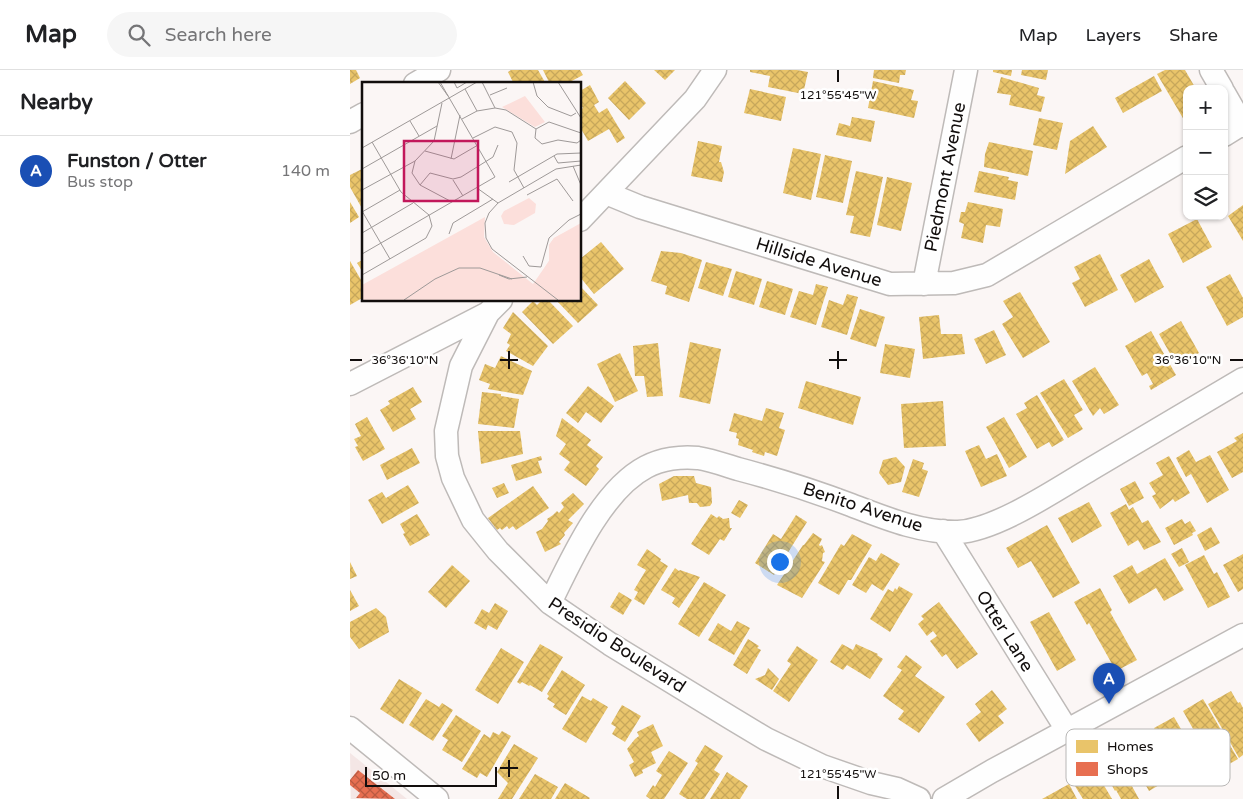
<!DOCTYPE html>
<meta charset="utf-8">
<style>
body{margin:0;font-family:"Varela Round",sans-serif;background:#f6f6f6;color:#202124}
.controls{position:absolute;right:15px;top:15px;display:grid;overflow:hidden;border-radius:10px;box-shadow:0 1px 4px #0004}
.controls button{width:45px;height:45px;display:grid;place-items:center;padding:0;border:0;border-bottom:1px solid #e0e0e0;background:#fff;color:#202124;font:25px sans-serif}
.scale{position:absolute;left:15px;bottom:12px;width:132px;box-sizing:border-box;padding-left:5px;border:2px solid #120e0d;border-top:0;font-size:14px;line-height:18px;white-space:nowrap;color:#120e0d;-webkit-text-stroke:4px #fff;paint-order:stroke}
.you{position:absolute;left:429px;top:491px;width:18px;height:18px;margin:-12px;border:4px solid #fff;border-radius:50%;background:#1a73e8;box-shadow:0 0 0 8px #1a73e833}
.badge{display:grid;place-items:center;width:32px;height:32px;border-radius:50%;background:#7c3aed;color:#fff;font-size:16px;font-weight:700}
.pin{position:absolute;translate:-50% -41px;filter:drop-shadow(0 1px 2px #0008)}
.pin::after{content:'';position:absolute;top:26px;width:18px;height:15px;background:inherit;clip-path:polygon(0 0,100% 0,50% 100%)}
.list{margin:0;padding:0;list-style:none}
h2{display:flex;justify-content:space-between;align-items:center;height:65px;margin:0;padding:0 20px;font-size:21px}
h2 small{font-size:16px;font-weight:400;color:#757577}
.list li{display:grid;grid-template-columns:32px 1fr auto;gap:15px;align-items:center;box-sizing:border-box;height:70px;padding:0 20px;border-top:1px solid #e0e0e0}
.list b{display:block;font-size:19px;white-space:nowrap}
.list p{margin:0;font-size:16px;white-space:nowrap;color:#757577}
.list em{font-size:16px;font-style:normal;color:#757577}
.icon{flex:none;width:28px;height:28px;fill:none;stroke:currentColor;stroke-width:2;stroke-linecap:round;stroke-linejoin:round}
.map{position:relative;flex:none;width:893px;height:729px;overflow:hidden}
header{display:flex;align-items:center;gap:30px;box-sizing:border-box;height:70px;padding:0 25px;background:#fff;border-bottom:1px solid #e0e0e0}
header strong{font-size:24px}
nav{display:flex;gap:28px;margin-inline-start:auto;font-size:18px}
.search{width:350px;height:45px;background:#f6f6f6;display:flex;align-items:center;gap:12px;box-sizing:border-box;padding:0 18px;border-radius:28px;color:#757577;font-size:19px}
main{display:flex}
aside{flex:1;background:#fff}
.map>svg:first-child{display:block}
.built{fill:#f4e6e5}
.homes{fill:url(#homes-cross-hatch)}
.shops{fill:url(#shops-cross-hatch)}
.lines{fill:none;stroke-linecap:round;stroke-linejoin:round}
.minor-casing{stroke:#bebab8;stroke-width:25}
.minor{stroke:#fefefe;stroke-width:22}
.ticks{fill:none;stroke:#120e0d;stroke-width:2}
.labels{text-anchor:middle;stroke-width:5;stroke-linejoin:round;paint-order:stroke}
.street-label{font-size:18px;fill:#120e0d;stroke:#fff}
.inset-road{fill:none;stroke:#9e9998;stroke-width:1}
.view{fill:#c2185b;fill-opacity:0.15;stroke:#c2185b;stroke-width:2.5}
.inset-edge{fill:none;stroke:#120e0d;stroke-width:2.5}
.key{fill:#fff;stroke:#b8b7b6;stroke-width:1}
.key-label{font-size:14px;fill:#120e0d}
.ticks-label{font-size:12px;text-anchor:middle;fill:#120e0d;stroke:#fff;stroke-width:5;stroke-linejoin:round;paint-order:stroke}
</style>
<header>
<strong>Map</strong>
<div class="search"><svg class="icon" aria-label="search" viewBox="0 0 24 24"><circle cx="10" cy="10" r="6"/><path d="M15 15l6 6"/></svg>Search here</div>
<nav><a>Map</a><a>Layers</a><a>Share</a></nav>
</header>
<main>
<aside>
<h2>Nearby<small></small></h2>
<ul class="list">
<li><span class="badge" style="background:#1a4fb4">A</span><div><b>Funston / Otter</b><p>Bus stop</p></div><em>140 m</em></li>
</ul>
</aside>
<div class="map">
<svg width="893" height="729" viewBox="0 0 893 729">
<defs>
<pattern id="homes-cross-hatch" width="8" height="8" patternUnits="userSpaceOnUse" patternTransform="scale(1.25)"><rect width="8" height="8" fill="#e9c46a"/><path d="M0 0l8 8M0 8l8-8" fill="none" stroke="#c7a75b"/></pattern>
<pattern id="shops-cross-hatch" width="8" height="8" patternUnits="userSpaceOnUse" patternTransform="scale(1.25)"><rect width="8" height="8" fill="#e76f51"/><path d="M0 0l8 8M0 8l8-8" fill="none" stroke="#ba5a42"/></pattern>
</defs>
<rect width="100%" height="100%" fill="#fbf6f5"/>
<path class="built" d="M0,683L57,729H1Z"/>
<path class="homes" d="M0,0H6L10,8L0,14Z
M161,0H188L196,14H164L158,2Z
M193,0H230L233,5L216,14H200Z
M304,0H325L315,10Z
M400,0H447L458,2L453,24L418,17L420,6L400,2Z
M524,0H556L555,5H550L549,13L523,8Z
M643,0H662L661,6L643,2Z
M672,0H698L696,10L671,5Z
M815,0H835L846,19H837V55L807,4Z
M804,6L812,21L773,43L765,28Z
M651,7L689,18L687,25L695,27L691,42L659,35L661,25L647,23Z
M275,11L296,33L279,50L258,28Z
M523,11L564,20L561,30L568,31L564,48L518,38Z
M240,15L249,32L244,35L249,43L257,38L275,68L267,73L259,59L238,71L230,57V40L233,38L230,34V21Z
M400,19L436,27L431,51L394,43Z
M502,47L525,51L521,72L486,65L489,53L500,56Z
M689,48L713,53L707,80L683,75Z
M743,56L757,77L715,104L720,71Z
M348,71L372,76L369,92H371L374,102L372,112L341,106Z
M639,72L683,81L678,106L634,97L635,84Z
M443,78L471,84L461,130L433,123Z
M475,85L502,91L493,133L466,127Z
M14,98V142L0,117V105Z
M506,101L533,107L520,167L500,163L504,146L496,145Z
M629,101L659,107L658,110L668,112L665,130L624,122Z
M537,107L562,113L551,161L527,155Z
M0,132L9,147L0,153Z
M618,132L653,139L650,157L636,155L633,173L611,168L614,154L609,152L611,142H615Z
M893,135V171L878,146Z
M847,149L862,177L833,193L818,164Z
M251,172L274,199L244,224L230,207V189Z
M311,181L331,183L352,190L339,232L315,224L317,216L301,211Z
M750,184L768,220L735,237L722,213L730,209L724,197Z
M14,189V204L7,193Z
M799,189L814,217L785,233L770,205Z
M0,191L14,215V227L0,235Z
M356,192L382,199L373,226L348,218Z
M386,201L412,209L404,235L378,227Z
M880,204L893,228V247L877,256L856,217Z
M417,211L443,219L435,245L409,237Z
M466,214L478,217L466,255L440,247L449,221L463,225Z
M230,216L248,235L228,253L206,230H230Z
M670,222L700,272L673,288L652,254L663,247L653,231Z
M497,224L508,227L497,265L471,257L479,230L493,235Z
M192,230H198L223,256L203,274L172,242L183,231L187,235Z
M510,239L535,247L526,277L500,269Z
M163,242L198,276L183,296L156,281L160,275L157,273L161,264L153,258Z
M589,245L591,264H612L615,284L573,289L569,247Z
M831,251L849,283L827,296L809,264Z
M644,260L656,285L636,294L624,269Z
M801,261L826,305L801,320L799,316L803,314L797,303L792,306L775,276Z
M340,272L371,279L360,334L329,327Z
M308,273L313,326L297,327L294,306H285L283,276Z
M535,274L565,279L560,308L530,303Z
M270,283L288,321L265,332L247,294Z
M151,286L182,301L173,325L138,319L140,314L129,310L135,294L145,298Z
M745,297L769,335L754,344L750,338L743,346L722,311Z
M714,309L733,340L724,345L733,359L718,368L690,323Z
M456,311L511,327L503,355L448,338Z
M238,316L264,336L251,353L236,342L228,353L216,343Z
M63,317L72,332L60,339L66,349L43,362L30,340L40,334L38,331Z
M132,322L151,324V326L169,329L164,358L128,354Z
M687,325L714,370L702,377L699,372L687,379L666,344L677,338L674,333Z
M593,331L596,376L554,378L551,334Z
M416,338L434,343L429,358L435,360L427,386L415,382L414,386L402,382L403,380L388,375L389,369L386,368L387,363L379,361L384,343L412,351Z
M17,347L35,379L13,391L5,377L8,376L4,369L11,366L5,354Z
M654,347L677,387L659,398L636,357Z
M212,348L241,370L237,375L253,387L246,396L249,399L236,416L214,400L220,392L209,384L216,374L206,366Z
M128,361H170L173,384L131,394Z
M893,363V402L882,408L867,382L887,371L884,368Z
M629,375L636,389L647,384L657,406L631,417L615,381Z
M62,378L70,393L37,410L30,395Z
M839,380L846,392L860,385L879,420L857,433L841,404L836,407L826,388Z
M191,386L192,390L188,391L192,403L166,411L161,395Z
M819,386L840,423L825,432L823,429L810,439L802,426L806,424L799,413L813,405L806,393Z
M546,387L555,397L551,412L538,415L529,403L533,390Z
M563,389L574,393L572,399L578,401L569,427L552,422Z
M324,406H344L346,413L361,417L362,433L360,436L350,437L347,433H339L338,425L312,431L309,414Z
M785,411L794,428L779,436L770,419Z
M154,413L159,423L147,428L142,418Z
M58,415L69,433L32,454L18,430L32,422L36,428Z
M183,416L199,438L166,460L163,456L159,459L157,456L152,460L150,458L147,460L138,448Z
M223,423L234,434L218,450L223,453L214,463L215,465L209,472L211,474L195,482L186,462L192,459L198,451L197,449L203,445L207,441L209,443L214,437L211,433Z
M389,430L398,435L390,448L381,443Z
M739,432L752,456L722,473L708,448Z
M776,434L779,440L783,437L792,453L798,450L811,472L794,480L788,470L778,476L760,443Z
M67,444L80,465L60,476L53,464L55,463L50,454Z
M361,444L367,448L369,446L373,449L379,448L380,458H382L374,471L370,469L359,485L341,474Z
M446,445L457,452L424,505L405,493L423,464L431,469Z
M832,449L835,454L840,451L846,461L842,463L843,465L824,475L815,458Z
M697,455L730,513L703,528L681,491L668,498L656,478Z
M861,457L870,473L855,481L847,465Z
M463,463L472,469L469,475L470,476L472,475L475,482L473,483L472,491L475,492L452,528L427,515L453,475H454Z
M502,464L522,475L501,510H498L489,525L468,513L491,474L494,476Z
M832,478L839,492L829,497L821,484Z
M297,479L311,489L310,491L318,496L294,535L284,529L288,522L284,520L296,500L287,495Z
M531,483L550,494L533,521L522,514L516,523L502,515L519,487L526,491Z
M893,484V519L888,522L873,495Z
M854,485L864,504L867,502L880,527L858,538L835,495Z
M815,488L834,520L814,531L806,518L779,534L763,506L782,495L787,504Z
M0,492L7,506L0,509Z
M102,495L120,511L96,538L78,522Z
M325,498L329,501L330,500L350,507L329,538L322,533L325,528L311,520Z
M354,512L376,525L349,567L328,554Z
M549,516L563,524L540,562L520,549L538,519L543,522L545,518L547,520Z
M750,518L762,540L760,542L787,590L766,601L739,553L737,555L724,532Z
M0,520L9,536L0,541Z
M269,522L282,530L273,545L260,537Z
M589,532L628,584L607,599L596,584L592,587L580,571L587,566L583,561L577,566L568,554L574,549L571,546Z
M145,533L158,541L147,560L138,555L136,560L124,553L132,539L139,543Z
M26,538L36,547L39,562L9,579L0,567V552Z
M699,542L726,590L707,601L680,552Z
M387,551L400,558L384,585L358,570L368,553L381,561Z
M398,569L409,576L407,578L411,580L397,604L383,595Z
M190,574L213,587L192,622L180,615L179,616L172,612L170,614L167,612Z
M492,574L503,580L506,574L528,584L527,585L533,589L520,609L497,595L493,600L480,592Z
M447,576L468,590L439,632L423,621L441,594L437,591Z
M151,578L174,592L148,634L125,620Z
M556,585L572,597L565,606L595,627L569,663L548,649L554,641L533,626L552,600L547,597Z
M418,598L429,609L422,620L405,609L415,605Z
M212,600L235,615L216,645L203,637L205,634L197,629L199,626L197,624Z
M49,609L72,623L53,654L30,639Z
M642,620L657,639L648,646L654,653L629,672L616,654L631,642L625,634Z
M881,621L888,633L890,632L893,638V685L889,688L858,634Z
M232,626L241,631L243,628L258,637L236,673L212,659Z
M76,629L89,637L92,633L103,640L83,671L59,655Z
M853,629L888,689L874,697L867,684L860,689L833,641Z
M272,635L291,646L275,672L262,664L266,657L261,654Z
M106,645L131,661L112,692L92,680L98,670L92,666Z
M824,647L859,707L845,715L838,702L831,706L804,658Z
M303,654L313,676L301,682L306,693L292,700L293,703L285,707L279,695L284,692L277,679L285,669L289,666L287,662Z
M152,661L161,666L137,707L130,703L127,708L112,699L134,664L140,668L143,662L149,665Z
M794,663L805,683L811,679L826,705L799,721L783,693L787,691L777,673Z
M164,674L188,688L162,729H148L158,713L147,702Z
M759,674L789,729H771L766,720L765,721L745,686L752,682L751,679Z
M355,675L373,686L364,700L370,704L354,729H337L329,724L348,693L345,691Z
M319,681L338,693L314,729H300L296,726L303,715L305,717L312,705L306,701Z
M742,695L762,729H733L720,708Z
M377,702L398,716L390,729H360Z
M185,704L208,717L201,729H169Z
M215,713L240,728L239,729H205Z
M719,714L727,729H692Z"/>
<path class="shops" d="M8,700L45,729L6,728L10,723L0,715V710Z"/>
<g class="lines">
<g class="minor-casing">
<path id="minor" d="M861,0L872,19
M65,14L89,0
M874,23L893,56
M0,52L14,44
M874,65L892,54
M256,123L290,137L540,214L604,213L637,205L837,87
M230,150L345,29L365,0
M574,214L616,0
M151,230L138,243L111,296L96,361L97,386L103,408L123,450L148,481L200,533L260,574L381,648L416,669L472,696L521,713L547,719L569,729
M0,314L138,243
M593,461L717,660
M200,533C221,490 252,420 296,397C311,389 331,386 348,388C361,390 375,395 388,399C426,409 464,421 501,435C535,448 571,463 608,462C647,460 707,419 741,399C792,369 842,339 893,309
M0,658L87,729
M594,729L642,701L893,565"/>
</g>
<use href="#minor" class="minor"/>
</g>
<path class="ticks" d="M488,0V12M159,281V299M488,281V299M0,290H12M150,290H168M479,290H497M880,290H893M159,690V707M150,698H168M488,716V729"/>
<g class="labels">
<g class="street-label">
<text transform="translate(595 107) rotate(-79)" y="6">Piedmont Avenue</text>
<text transform="translate(469 192) rotate(17)" y="6">Hillside Avenue</text>
<text transform="translate(513 437) rotate(18)" y="6">Benito Avenue</text>
<text transform="translate(655 561) rotate(58)" y="6">Otter Lane</text>
<text transform="translate(267 575) rotate(33)" y="6">Presidio Boulevard</text>
</g>
</g>
<g transform="translate(12 12)">
<rect width="219" height="219" fill="#fbf6f5"/>
<path d="M167,116L174,122L173,131L152,143L142,142L139,134L142,129Z" fill="#fcdfdb"/>
<path d="M123,135L122,155L131,170L171,202L187,179V163L192,156L219,141V218H0V203Z" fill="#fcdfdb"/>
<path d="M163,14L183,40L173,45L140,25ZM204,150L219,154V218H199L183,206L178,193L187,179V163L192,156Z" fill="#fcdfdb"/>
<path class="inset-road" d="M76,0L86,14M92,0L95,6L105,0M120,0L133,26M171,0L175,14L186,25L209,34L214,31M196,0L219,36M103,7L115,29M128,13L145,6M80,21L72,59L53,79L50,91L58,103L90,120M100,37L115,29L133,26L144,28L174,47M48,39L57,54M174,47L173,56L180,62L196,58L215,61L219,58M174,47L187,40L219,51M111,56L133,45L150,50L155,61L152,88L162,106M0,66L115,0M63,69L92,77L116,63M192,74L196,81L219,79M89,77L98,33M211,84L219,103M0,87L75,44M91,98L101,114M147,100L195,72L219,71M58,103L68,91L91,97L99,95L131,75L136,63M115,106L136,121M0,108L53,79M165,113L195,97L211,119M0,129L28,177M0,130L38,108M0,151L51,121M87,152L91,141L131,117M0,172L133,95L78,0M161,174L167,184L179,185L187,156L207,138L219,132M0,193L64,156L70,144L67,133L39,110L10,60M137,193L147,197L165,195M42,218L73,197L97,186H118L150,197M196,218L130,167L124,156L123,141L127,131L136,121L194,87L219,83"/>
<path class="view" d="M42,59H116V119H42Z"/>
<rect width="219" height="219" class="inset-edge"/>
</g>
<rect x="716" y="659" width="164" height="57" rx="8" class="key"/>
<rect x="726" y="670" width="22" height="13" fill="#e9c46a"/>
<rect x="726" y="692" width="22" height="14" fill="#e76f51"/>
<g class="key-label">
<text x="757" y="681">Homes</text>
<text x="757" y="704">Shops</text>
</g>
<g class="ticks-label">
<text x="488" y="29">121°55'45"W</text>
<text x="55" y="294">36°36'10"N</text>
<text x="838" y="294">36°36'10"N</text>
<text x="488" y="708">121°55'45"W</text>
</g>
</svg>
<div class="controls">
<button>+</button>
<button>−</button>
<button><svg class="icon" aria-label="layers" viewBox="0 0 24 24"><path d="M12 4l9 5-9 5-9-5zM3 14l9 5 9-5"/></svg></button>
</div>
<div class="scale">50 m</div>
<div class="you"></div>
<div class="pin badge" style="left:759px;top:634px;background:#1a4fb4">A</div>
</div>
</main>
